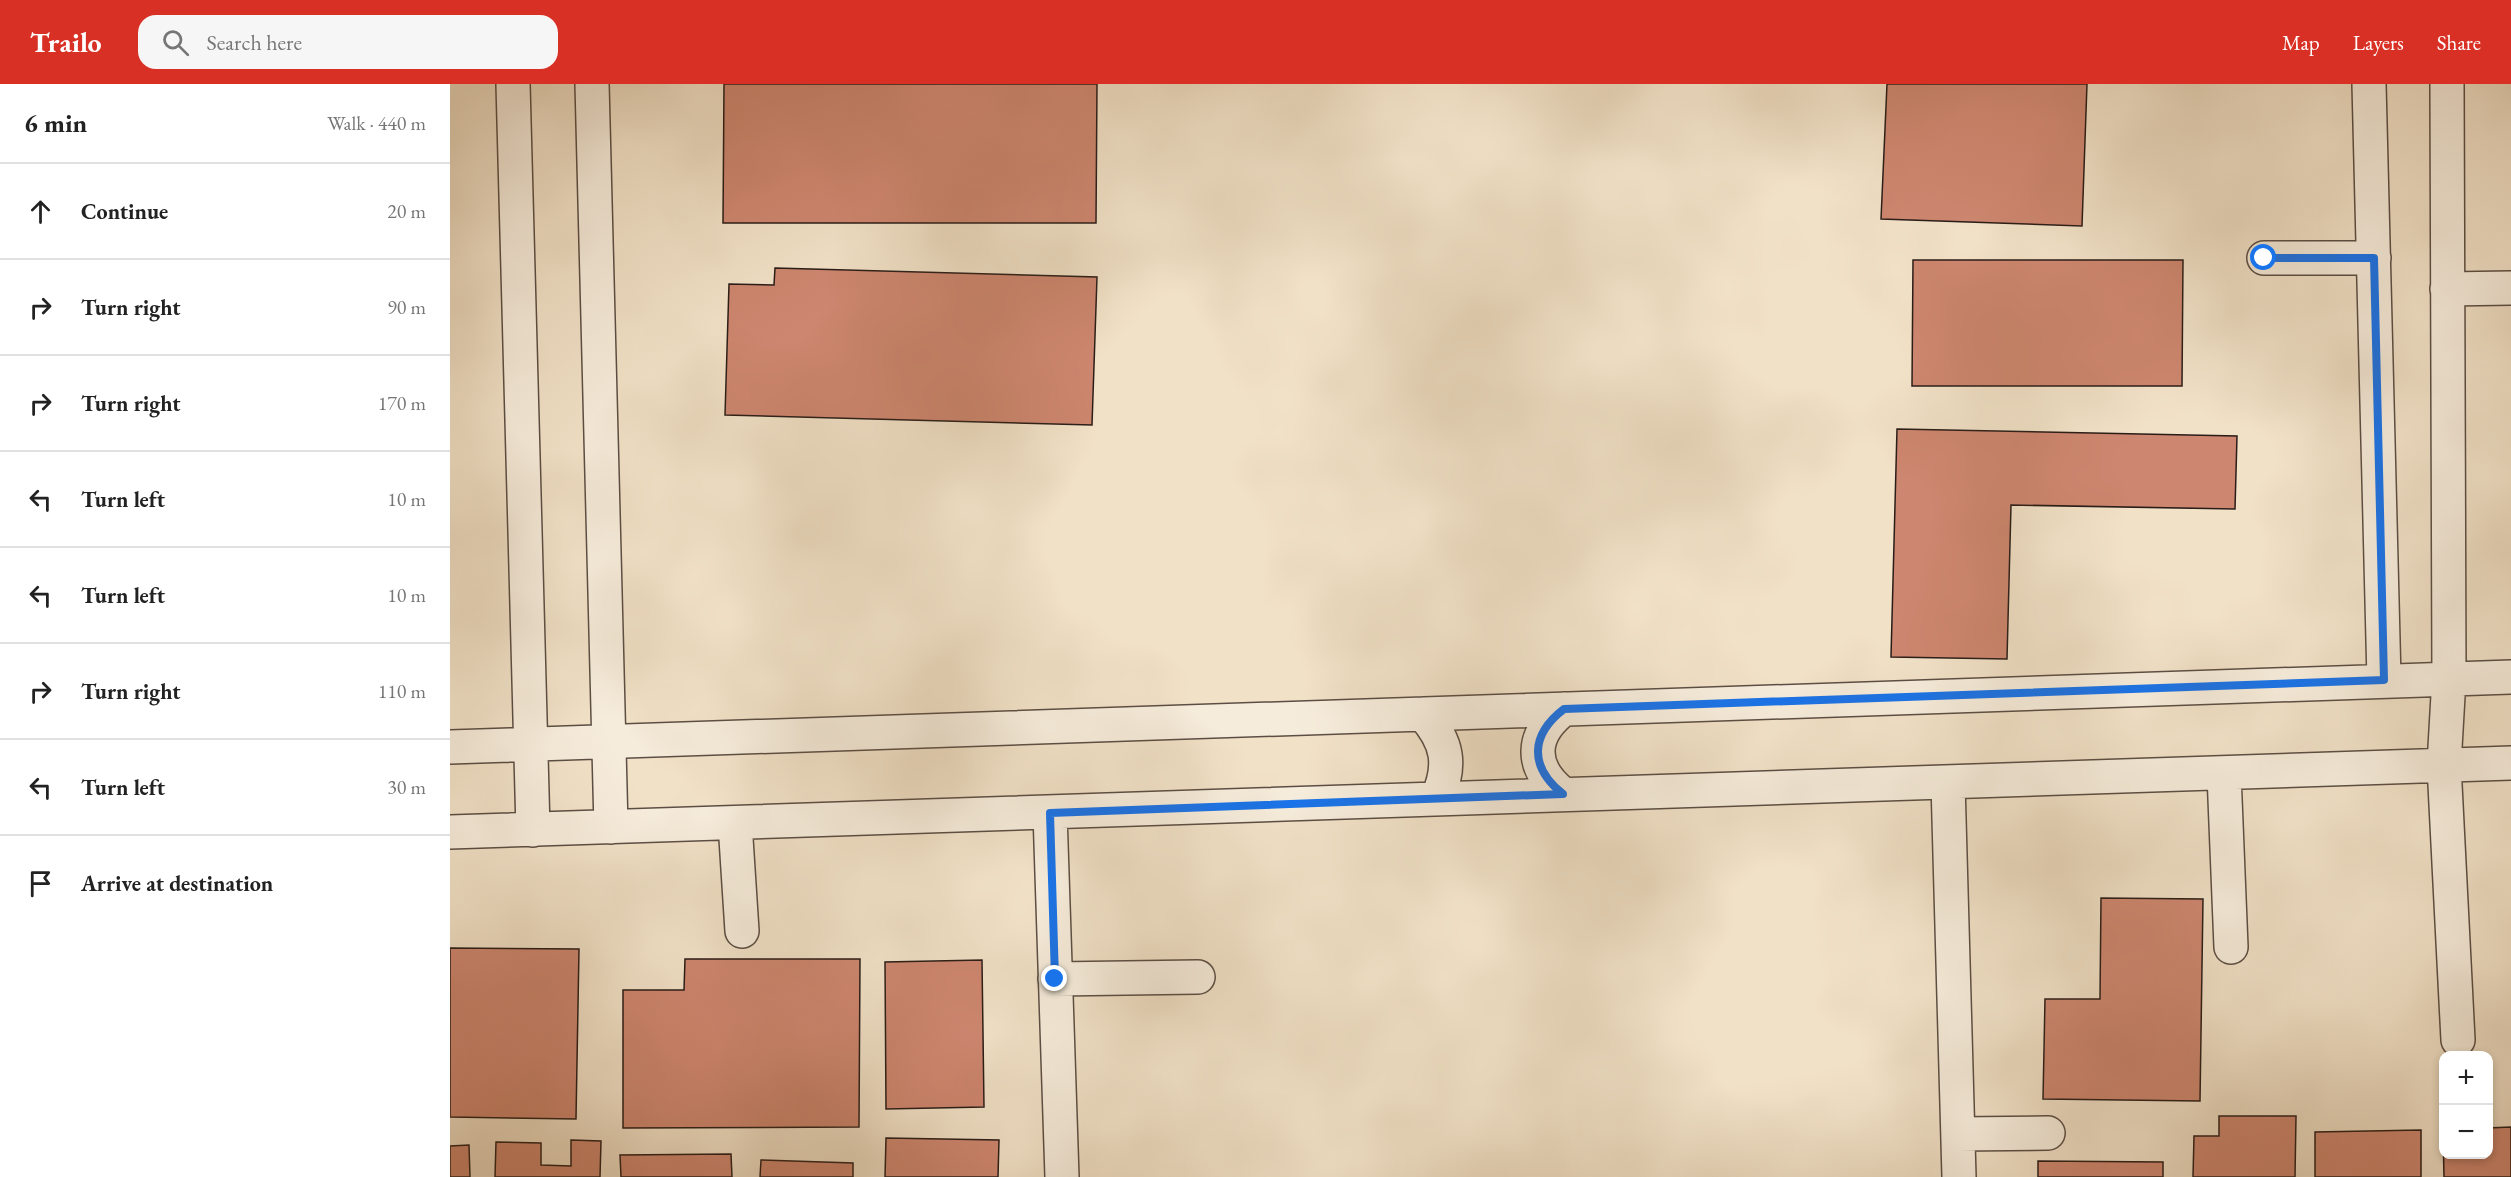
<!DOCTYPE html>
<meta charset="utf-8">
<style>
body{margin:0;font-family:"EB Garamond",serif;background:#f6f6f6;color:#222}
.controls{position:absolute;right:18px;bottom:18px;display:grid;overflow:hidden;border-radius:12px;box-shadow:0 3px 9px #0003}
.controls button{width:54px;height:54px;display:grid;place-items:center;padding:0;border:0;border-bottom:2px solid #e0e0e0;background:#fff;color:#222;font:30px sans-serif}
.stop{position:absolute;width:18px;height:18px;margin:-14px;border:4px solid #1a73e8;border-radius:50%;background:#fff}
.stop.end{background:#1a73e8;border-color:#fff;box-shadow:0 2px 6px #0008}
.list{margin:0;padding:0;list-style:none}
h2{display:flex;justify-content:space-between;align-items:center;height:78px;margin:0;padding:0 24px;font-size:26px}
h2 small{font-size:20px;font-weight:400;color:#767676}
.list li{display:grid;grid-template-columns:39px 1fr auto;gap:18px;align-items:center;box-sizing:border-box;height:96px;padding:0 24px;border-top:2px solid #e0e0e0}
.list b{display:block;font-size:22px;white-space:nowrap}
.list em{font-size:20px;font-style:normal;color:#767676}
.icon{flex:none;width:33px;height:33px;fill:none;stroke:currentColor;stroke-width:2;stroke-linecap:round;stroke-linejoin:round}
.map{position:relative;flex:none;width:2061px;height:1093px;overflow:hidden}
header{display:flex;align-items:center;gap:36px;box-sizing:border-box;height:84px;padding:0 30px;background:#d93025;color:#fff}
header strong{font-size:28px}
nav{display:flex;gap:33px;margin-inline-start:auto;font-size:21px}
.search{width:420px;height:54px;background:#f6f6f6;display:flex;align-items:center;gap:15px;box-sizing:border-box;padding:0 21px;border-radius:18px;color:#767676;font-size:22px}
main{display:flex}
aside{flex:1;background:#fff}
.map>svg:first-child{display:block}
.building{fill:#cd866f;stroke:#2a1d18;stroke-width:1.5}
.lines{fill:none;stroke-linecap:round;stroke-linejoin:round}
.minor-casing{stroke:#5c4e44;stroke-width:36}
.minor{stroke:#f6ecdb;stroke-width:33}
.route{stroke:#1a73e8;stroke-width:8}
</style>
<header>
<strong>Trailo</strong>
<div class="search"><svg class="icon" aria-label="search" viewBox="0 0 24 24"><circle cx="10" cy="10" r="6"/><path d="M15 15l6 6"/></svg>Search here</div>
<nav><a>Map</a><a>Layers</a><a>Share</a></nav>
</header>
<main>
<aside>
<h2>6 min<small>Walk · 440 m</small></h2>
<ul class="list">
<li><svg class="icon" aria-label="ahead" viewBox="0 0 24 24"><path d="M12 20V5M6 11l6-6 6 6"/></svg><div><b>Continue</b></div><em>20 m</em></li>
<li><svg class="icon" aria-label="right" viewBox="0 0 24 24"><path d="M7 20v-9h11M14 6l5 5-5 5"/></svg><div><b>Turn right</b></div><em>90 m</em></li>
<li><svg class="icon" aria-label="right" viewBox="0 0 24 24"><path d="M7 20v-9h11M14 6l5 5-5 5"/></svg><div><b>Turn right</b></div><em>170 m</em></li>
<li><svg class="icon" aria-label="left" viewBox="0 0 24 24"><path d="M17 20v-9H6M10 6l-5 5 5 5"/></svg><div><b>Turn left</b></div><em>10 m</em></li>
<li><svg class="icon" aria-label="left" viewBox="0 0 24 24"><path d="M17 20v-9H6M10 6l-5 5 5 5"/></svg><div><b>Turn left</b></div><em>10 m</em></li>
<li><svg class="icon" aria-label="right" viewBox="0 0 24 24"><path d="M7 20v-9h11M14 6l5 5-5 5"/></svg><div><b>Turn right</b></div><em>110 m</em></li>
<li><svg class="icon" aria-label="left" viewBox="0 0 24 24"><path d="M17 20v-9H6M10 6l-5 5 5 5"/></svg><div><b>Turn left</b></div><em>30 m</em></li>
<li><svg class="icon" aria-label="arrive" viewBox="0 0 24 24"><path d="M6 21V4h12l-3 4 3 4H6"/></svg><div><b>Arrive at destination</b></div></li>
</ul>
</aside>
<div class="map">
<svg width="2061" height="1093" viewBox="0 0 2061 1093">
<rect width="100%" height="100%" fill="#f1e1c7"/>
<filter id="stains"><feTurbulence type="fractalNoise" baseFrequency=".00333" numOctaves="4"/><feColorMatrix values="0 0 0 0 .2 0 0 0 0 .09 0 0 0 0 .02 0 0 0 .5 -.17"/></filter>
<radialGradient id="worn" r=".72"><stop offset=".6" stop-color="#630" stop-opacity="0"/><stop offset="1" stop-color="#630" stop-opacity=".3"/></radialGradient>
<path class="building" d="M274,0H647L646,139H273Z
M1437,0H1637L1632,142L1431,135Z
M1463,176H1733L1732,302H1462Z
M325,184L647,193L642,341L275,331L279,200L324,201Z
M1447,345L1787,352L1785,425L1561,421L1557,575L1441,573Z
M1651,814L1753,815L1750,1017L1593,1015L1595,915H1650Z
M0,864L129,865L126,1035L0,1033Z
M235,875H410L409,1043L173,1044V906H234Z
M532,876L534,1023L436,1025L435,878Z
M1769,1032H1846L1845,1093H1743L1744,1052H1769Z
M2061,1043V1093H1994L1993,1045L1994,1070H2038V1044Z
M1971,1046V1093H1865V1048Z
M436,1054L549,1056L548,1093H435Z
M121,1056L151,1057L150,1093H45L46,1058L91,1059V1081L121,1082Z
M19,1061L20,1093H0V1062Z
M281,1070L282,1093H171L170,1071Z
M311,1076L403,1079V1093H310Z
M1588,1077L1713,1078V1093H1588Z"/>
<g class="lines">
<g class="minor-casing">
<path id="minor" d="M63,0L83,746
M142,0L161,743
M1919,0L1934,596
M1997,0L1999,594L1994,681L2008,956
M1814,174H1924
M1997,205L2061,204
M973,630C998,658 1002,681 987,715
M0,663L2061,593
M1774,690L1781,863
M1498,699L1509,1093
M1113,710C1079,683 1080,651 1114,625
M600,729L612,1093
M285,739L292,847
M0,748L2061,679
M605,895L748,893
M1508,1050L1598,1049"/>
</g>
<use href="#minor" class="minor"/>
</g>
<g class="lines">
<path class="route" d="M605,895L600,729L1113,710C1079,683 1080,651 1114,625L1934,596L1924,174H1814"/>
</g>
<rect width="100%" height="100%" filter="url(#stains)"/>
<rect width="100%" height="100%" fill="url(#worn)"/>
</svg>
<div class="controls">
<button>+</button>
<button>−</button>
</div>
<div class="stop" style="left:1814px;top:174px"></div>
<div class="stop end" style="left:605px;top:895px"></div>
</div>
</main>
